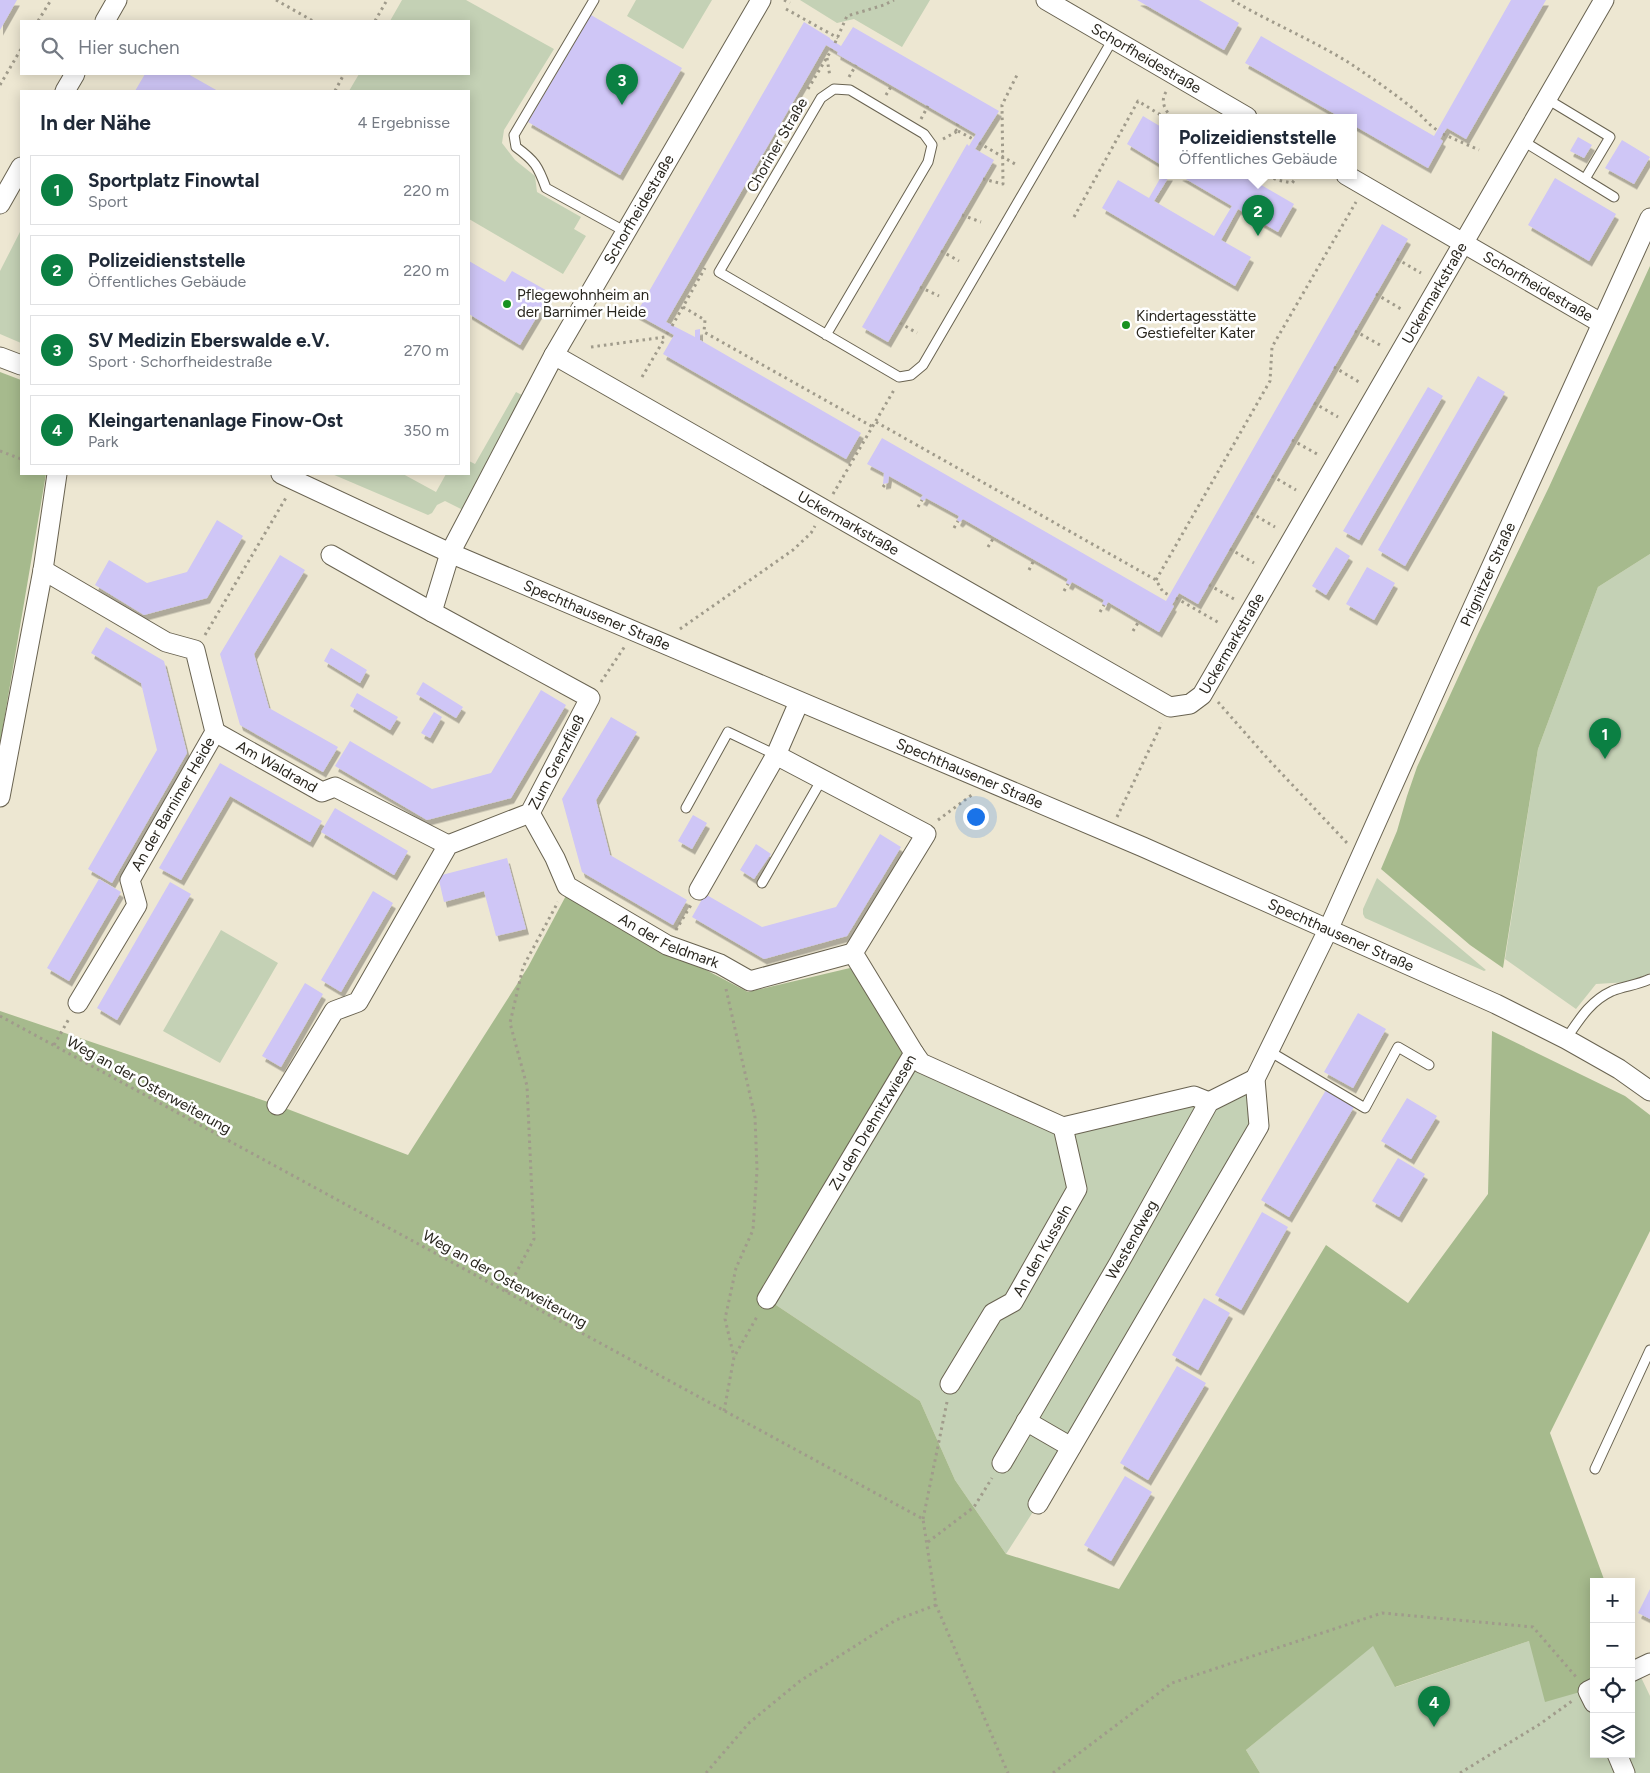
<!DOCTYPE html>
<html lang="de">
<meta charset="utf-8">
<style>
body{margin:0;font-family:Figtree,sans-serif;background:#f2f2f3;color:#1f2937}
.controls{position:absolute;right:15px;bottom:15px;display:grid;overflow:hidden;border-radius:0px;box-shadow:0 2px 12px #0003}
.controls button{width:45px;height:45px;display:grid;place-items:center;padding:0;border:0;border-bottom:1px solid #e0e1e3;background:#fff;color:#1f2937;font:25px sans-serif}
.you{position:absolute;left:975px;top:816px;width:18px;height:18px;margin:-12px;border:4px solid #fff;border-radius:50%;background:#1a73e8;box-shadow:0 0 0 8px #1a73e833}
.badge{display:grid;place-items:center;width:32px;height:32px;border-radius:50%;background:#0b8043;color:#fff;font-size:16px;font-weight:700}
.pin{position:absolute;translate:-50% -41px;filter:drop-shadow(0 1px 2px #0008)}
.pin::after{content:'';position:absolute;top:26px;width:18px;height:15px;background:inherit;clip-path:polygon(0 0,100% 0,50% 100%)}
.popup{position:absolute;left:1159px;top:114px;width:198px;height:65px;box-sizing:border-box;display:grid;place-content:center;border-radius:0px;background:#fff;filter:drop-shadow(0 1px 4px #0005);font-size:16px;white-space:nowrap;color:#747a83}
.popup b{font-size:19px;color:#1f2937}
.popup::after{content:'';position:absolute;left:50%;top:100%;margin-left:-10px;border:10px solid transparent;border-top-color:#fff}
.list{margin:0;padding:0;list-style:none}
h2{display:flex;justify-content:space-between;align-items:center;height:65px;margin:0;padding:0 20px;font-size:21px}
h2 small{font-size:16px;font-weight:400;color:#747a83}
.list li{display:grid;grid-template-columns:32px 1fr auto;gap:15px;align-items:center;box-sizing:border-box;height:70px;margin:0 10px 10px;padding:0 10px;border:1px solid #e0e1e3;border-radius:0px}
.list b{display:block;font-size:19px;white-space:nowrap}
.list p{margin:0;font-size:16px;white-space:nowrap;color:#747a83}
.list em{font-size:16px;font-style:normal;color:#747a83}
.icon{flex:none;width:28px;height:28px;fill:none;stroke:currentColor;stroke-width:2;stroke-linecap:round;stroke-linejoin:round}
.map{position:relative;flex:none;width:1650px;height:1773px;overflow:hidden}
.search{position:absolute;background:#fff;box-shadow:0 2px 12px #0003;left:20px;top:20px;width:450px;height:55px;display:flex;align-items:center;gap:12px;box-sizing:border-box;padding:0 18px;border-radius:0px;color:#747a83;font-size:19px}
.panel{position:absolute;background:#fff;box-shadow:0 2px 12px #0003;left:20px;top:90px;width:450px;height:385px;border-radius:0px}
.map>svg:first-child{display:block}
.green{fill:#c4d1b5}
.forest{fill:#a6ba8d}
.building{fill:#cfc6f6;filter:url(#shadow)}
.lines{fill:none;stroke-linecap:round;stroke-linejoin:round}
.service-casing{stroke:#696351;stroke-width:11}
.minor-casing{stroke:#696351;stroke-width:21}
.path{stroke:#a09b8b;stroke-width:3;stroke-dasharray:2.5 4;stroke-linecap:butt}
.service{stroke:#fff;stroke-width:9}
.minor{stroke:#fff;stroke-width:19}
.poi-dot{fill:#189221;stroke:#fff;stroke-width:2}
.labels{text-anchor:middle;stroke-width:5;stroke-linejoin:round;paint-order:stroke}
.street-label{font-size:15px;fill:#29261e;stroke:#fff}
.poi-label{font-size:15px;fill:#29261e;stroke:#fff;text-anchor:start}
</style>
<div class="map">
<svg width="1650" height="1773" viewBox="0 0 1650 1773">
<defs>
<filter id="shadow"><feDropShadow dx="3" dy="5.5" stdDeviation="0" flood-color="#0004"/></filter>
</defs>
<rect width="100%" height="100%" fill="#ede7d2"/>
<path class="green" d="M402,0H466L554,49L504,130L502,143L515,160L535,176L537,192L581,217L574,229L586,236L563,274L469,219V91H349L359,74H469V21H390Z
M636,0H712L683,49L627,16Z
M800,0H930L902,47L854,19L837,23Z
M21,230V343L0,334V271Z
M516,392L528,398L467,512L445,501L437,505L432,513L428,515L332,474H403L436,492L446,474H469V461L475,464Z
M1650,554V973L1629,982L1596,984L1576,1009L1505,959L1538,749L1598,587Z
M1377,878L1486,970L1484,971L1365,918L1363,914V909Z
M221,930L278,963L220,1063L163,1031Z
M914,1053L1063,1127L1194,1096L1255,1079L1259,1126L1038,1504L1006,1554L955,1480L920,1401L767,1299Z
M1529,1641L1594,1688V1754H1631V1672L1637,1669L1650,1696V1773H1260L1246,1750L1373,1645L1396,1687Z"/>
<path class="forest" d="M1650,266V554L1598,587L1538,749L1503,968L1470,945L1381,869L1397,831L1407,796L1417,767L1479,632L1549,487Z
M0,372L21,380V474H46L0,744Z
M569,890L666,949L748,992L850,968L914,1053L767,1299L920,1401L955,1480L1006,1554L1119,1589L1326,1245L1408,1303L1488,1194L1492,1031L1625,1096L1650,1115V1231L1550,1433L1605,1582H1594V1688L1545,1702L1529,1641L1395,1687L1373,1646L1246,1750L1260,1773H0V1011L277,1105L408,1155L528,967Z"/>
<path class="building" d="M0,0H17L0,30Z
M1137,0H1199L1239,23L1224,50Z
M1511,0H1546L1466,139L1447,128L1440,139L1443,141L1428,168L1353,125V117H1340L1245,63L1261,36L1434,136Z
M591,15L682,68L620,175L528,122Z
M804,22L830,38V39L841,46L853,27L999,111L975,149L994,160L888,342L862,327L967,144L969,146L976,134L837,54L838,52L826,45L666,322L695,337V330L700,329V340L861,433L846,459L663,354L674,335L636,314Z
M145,74H188L218,91H135Z
M1143,116L1163,128V166L1127,144Z
M1578,137L1592,145L1584,158L1570,151Z
M1622,140L1650,157L1634,184L1605,168Z
M1162,175H1170L1154,201L1214,236L1232,206L1179,175H1244L1294,204L1278,232L1238,209L1221,240L1251,257L1235,286L1102,208L1118,180L1149,198Z
M1555,178L1616,214L1589,261L1528,225Z
M1382,224L1408,239L1198,604L1179,593L1172,605L1174,606L1159,632L1108,602L1106,606L1102,604L1104,600L1072,582L1070,585L1066,583L1068,579L963,519L960,522L958,521L957,520L959,516L926,498L924,501L920,499L923,495L889,476L888,483L883,484L884,473L867,464L882,438L1166,601Z
M469,261L505,282L512,271L551,293L520,345L469,314Z
M1478,376L1505,392L1405,566L1378,550Z
M1428,387L1443,396L1359,540L1343,531Z
M217,520L243,536L207,598L144,615L95,585L109,560L147,583L187,572Z
M1336,547L1350,556L1326,595L1312,586Z
M280,555L305,570L254,654L269,708L338,747L323,772L240,725L220,654Z
M1367,567L1395,583L1374,620L1346,604Z
M106,627L164,661L187,753L112,883L88,869L157,750L141,683L91,653Z
M331,648L367,670L360,683L324,661Z
M423,682L463,707L456,718L416,694Z
M541,690L566,705L511,798L427,820L335,766L350,741L432,789L491,773Z
M357,693L398,717L390,730L350,706Z
M434,712L442,717L430,738L421,733Z
M611,717L637,732L596,800L610,855L687,900L673,925L582,872L562,799Z
M220,763L322,821L310,842L230,796L181,880L159,868Z
M335,808L408,851L394,875L321,832Z
M693,815L707,823L692,849L678,841Z
M880,834L901,847L847,936L764,959L692,917L705,894L762,927L836,907Z
M756,844L771,854L754,879L740,870Z
M507,858L526,929L496,936L484,891L444,902L438,876Z
M99,879L121,892L69,981L47,968Z
M170,882L191,894L117,1020L97,1008Z
M373,891L393,903L341,992L321,980Z
M305,983L323,994L281,1067L262,1056Z
M1358,1013L1386,1029L1353,1088L1324,1072Z
M1326,1090L1354,1107L1289,1217L1261,1200Z
M1407,1098L1437,1116L1411,1159L1381,1141Z
M1398,1158L1425,1174L1399,1217L1372,1201Z
M1262,1212L1288,1227L1241,1310L1215,1295Z
M1204,1298L1230,1313L1198,1370L1172,1355Z
M1177,1366L1206,1383L1148,1480L1120,1463Z
M1125,1476L1152,1492L1111,1561L1084,1545Z
M1650,1589V1619L1638,1613Z"/>
<g class="lines">
<g class="service-casing">
<path id="service" d="M594,0L514,135L516,147C535,161 538,166 546,188L626,232
M1547,99L1610,137L1585,179
M1523,141L1614,197
M826,335L928,162L932,145L924,134L850,90L834,89L821,98L719,272L899,377L911,375L923,365L1113,39
M686,808L728,732L776,755
M762,883L822,779
M1566,1039C1579,1020 1590,1001 1612,991C1624,986 1638,985 1650,979
M1269,1051L1365,1108L1398,1047L1429,1065
M1595,1469L1650,1350"/>
</g>
<g class="minor-casing">
<g id="minor">
<path id="s1" d="M1046,0L1247,117"/>
<path d="M105,21L117,0"/>
<path d="M65,91L75,74"/>
<path id="s2" d="M1346,175L1601,323"/>
<path d="M0,204L21,167"/>
<path id="s3" d="M554,355L1170,707L1190,704L1202,695L1604,0"/>
<path d="M0,357L21,365"/>
<path id="s4" d="M281,474L450,553L1143,847L1496,1004L1566,1039L1619,1069L1650,1091"/>
<path d="M331,555L432,612"/>
<path d="M43,570L166,642L195,650L215,732L130,880L137,905L78,1003"/>
<path id="s5" d="M215,732L322,792L335,787L448,845"/>
<path d="M0,797L43,570L57,474"/>
<path id="s6" d="M530,813L555,858L567,886L667,945L720,964L750,981L853,953"/>
<path d="M699,890L776,755L799,702"/>
<path d="M914,1053L921,1063L1063,1127L1194,1096L1209,1102"/>
<path id="s7" d="M277,1105L334,1011L358,1002L448,845L530,813L590,698L432,612L450,553L554,355L761,0"/>
<path id="s8" d="M767,1299L914,1053L853,953L926,834L776,755"/>
<path id="s9" d="M950,1384L993,1313L1013,1302L1077,1189L1063,1127"/>
<path d="M1026,1421L1071,1447"/>
<path id="s10" d="M1002,1463L1119,1263L1209,1102L1255,1079"/>
<path id="s11" d="M1038,1504L1259,1126L1255,1079L1328,930L1444,671L1650,218"/>
<path d="M1631,1672L1650,1663"/>
<path d="M1594,1688L1588,1691L1594,1703"/>
<path d="M1617,1754L1625,1773"/>
</g>
</g>
<path class="path" d="M276,0L313,21
M784,0L790,3
M1232,0C1271,23 1313,40 1351,64C1373,79 1397,95 1417,112C1424,118 1429,125 1437,130
M786,9L838,38
M38,21L51,0
M375,21L387,0
M835,43L847,16L884,5L894,0
M827,58L830,77
M849,77L856,65
M0,85L21,49
M808,89L832,49
M335,91L344,74
M1166,92C1160,101 1165,111 1172,117
M886,95L892,85
M921,119L928,106
M957,131L955,129L958,124
M958,131L973,139
M1443,134L1479,150
M943,139L958,131
M979,143L1015,164
M1268,175L1277,180L1292,183L1299,175
M983,179L1003,184L1002,105L1017,75
M962,215L981,222
M1074,217L1138,101L1164,117
M941,251L959,261
M1397,259L1421,273
M920,287L939,296
M1376,294L1401,309
M683,307L705,320L704,332L873,427
M900,323L917,333
M672,326L705,268
M1355,331L1380,345
M591,347L665,337L668,332
M1334,367L1359,382
M642,377L665,338
M1314,403L1338,417
M876,422L1156,580L1163,592L1169,595
M1292,440L1317,454
M0,451L21,459
M1272,476L1296,490
M883,487L886,483
M833,494L894,390
M918,507L922,500
M1251,513L1275,527
M954,528L958,521
M988,547L994,537
M1230,549L1254,563
M1029,570L1034,560
M1156,580L1270,381L1272,347L1356,202
M1209,585L1234,599
M1064,591L1068,584
M1176,598L1221,624
M1100,612L1104,605
M680,629L793,550L811,533L815,526
M1133,631L1139,621
M205,635L287,496
M601,682L625,646
M1218,702L1268,759L1347,843
M1117,817L1162,723
M938,820L973,794
M676,930L691,905
M726,989L755,1117L757,1170L753,1230L736,1268L725,1319L734,1357
M0,1016L923,1519L936,1605L1008,1773
M54,1045L70,1017
M506,1292L534,1239L527,1086L510,1023L523,967L558,902
M724,1411L734,1357L758,1315
M923,1519L947,1402
M928,1542L974,1507L992,1478
M706,1773L749,1723L800,1681L896,1620L936,1605
M1053,1773L1172,1683L1382,1613L1533,1627L1577,1678
M1460,1773L1540,1724L1572,1701"/>
<use href="#service" class="service"/>
<use href="#minor" class="minor"/>
</g>
<g class="poi-dot">
<circle cx="507" cy="304" r="5"/>
<circle cx="1126" cy="325" r="5"/>
</g>
<g class="labels">
<g class="street-label">
<text dy="5" stroke="none"><textPath href="#s1" startOffset="116">Schorfheidestraße</textPath></text>
<text transform="translate(777 145) rotate(-60)" y="5">Choriner Straße</text>
<text dy="5" stroke="none"><textPath href="#s7" startOffset="1168">Schorfheidestraße</textPath></text>
<text dy="5" stroke="none"><textPath href="#s2" startOffset="222">Schorfheidestraße</textPath></text>
<text dy="5" stroke="none"><textPath href="#s3" startOffset="1209">Uckermarkstraße</textPath></text>
<text dy="5" stroke="none"><textPath href="#s3" startOffset="339">Uckermarkstraße</textPath></text>
<text dy="5" stroke="none"><textPath href="#s11" startOffset="1041">Prignitzer Straße</textPath></text>
<text dy="5" stroke="none"><textPath href="#s4" startOffset="346">Spechthausener Straße</textPath></text>
<text dy="5" stroke="none"><textPath href="#s3" startOffset="804">Uckermarkstraße</textPath></text>
<text dy="5" stroke="none"><textPath href="#s7" startOffset="462">Zum Grenzfließ</textPath></text>
<text dy="5" stroke="none"><textPath href="#s5" startOffset="71">Am Waldrand</textPath></text>
<text dy="5" stroke="none"><textPath href="#s4" startOffset="751">Spechthausener Straße</textPath></text>
<text transform="translate(173 804) rotate(-60)" y="5">An der Barnimer Heide</text>
<text dy="5" stroke="none"><textPath href="#s4" startOffset="1156">Spechthausener Straße</textPath></text>
<text dy="5" stroke="none"><textPath href="#s6" startOffset="198">An der Feldmark</textPath></text>
<text transform="translate(149 1085) rotate(29)" y="5">Weg an der Osterweiterung</text>
<text dy="5" stroke="none"><textPath href="#s8" startOffset="206">Zu den Drehnitzwiesen</textPath></text>
<text dy="5" stroke="none"><textPath href="#s10" startOffset="258">Westendweg</textPath></text>
<text dy="5" stroke="none"><textPath href="#s9" startOffset="165">An den Kusseln</textPath></text>
<text transform="translate(505 1279) rotate(29)" y="5">Weg an der Osterweiterung</text>
</g>
<g class="poi-label">
<text x="517" y="300">Pflegewohnheim an<tspan x="517" dy="17">der Barnimer Heide</tspan></text>
<text x="1136" y="321">Kindertagesstätte<tspan x="1136" dy="17">Gestiefelter Kater</tspan></text>
</g>
</g>
</svg>
<div class="controls">
<button>+</button>
<button>−</button>
<button><svg class="icon" aria-label="locate" viewBox="0 0 24 24"><circle cx="12" cy="12" r="6"/><path d="M12 2v4M12 18v4M2 12h4M18 12h4"/></svg></button>
<button><svg class="icon" aria-label="layers" viewBox="0 0 24 24"><path d="M12 4l9 5-9 5-9-5zM3 14l9 5 9-5"/></svg></button>
</div>
<div class="you"></div>
<div class="pin badge" style="left:1605px;top:759px">1</div>
<div class="pin badge" style="left:1258px;top:236px">2</div>
<div class="popup"><b>Polizeidienststelle</b>Öffentliches Gebäude</div>
<div class="pin badge" style="left:622px;top:105px">3</div>
<div class="pin badge" style="left:1434px;top:1727px">4</div>
<div class="search"><svg class="icon" aria-label="search" viewBox="0 0 24 24"><circle cx="10" cy="10" r="6"/><path d="M15 15l6 6"/></svg>Hier suchen</div>
<section class="panel">
<h2>In der Nähe<small>4 Ergebnisse</small></h2>
<ul class="list">
<li><span class="badge">1</span><div><b>Sportplatz Finowtal</b><p>Sport</p></div><em>220 m</em></li>
<li><span class="badge">2</span><div><b>Polizeidienststelle</b><p>Öffentliches Gebäude</p></div><em>220 m</em></li>
<li><span class="badge">3</span><div><b>SV Medizin Eberswalde e.V.</b><p>Sport · Schorfheidestraße</p></div><em>270 m</em></li>
<li><span class="badge">4</span><div><b>Kleingartenanlage Finow-Ost</b><p>Park</p></div><em>350 m</em></li>
</ul>
</section>
</div>
